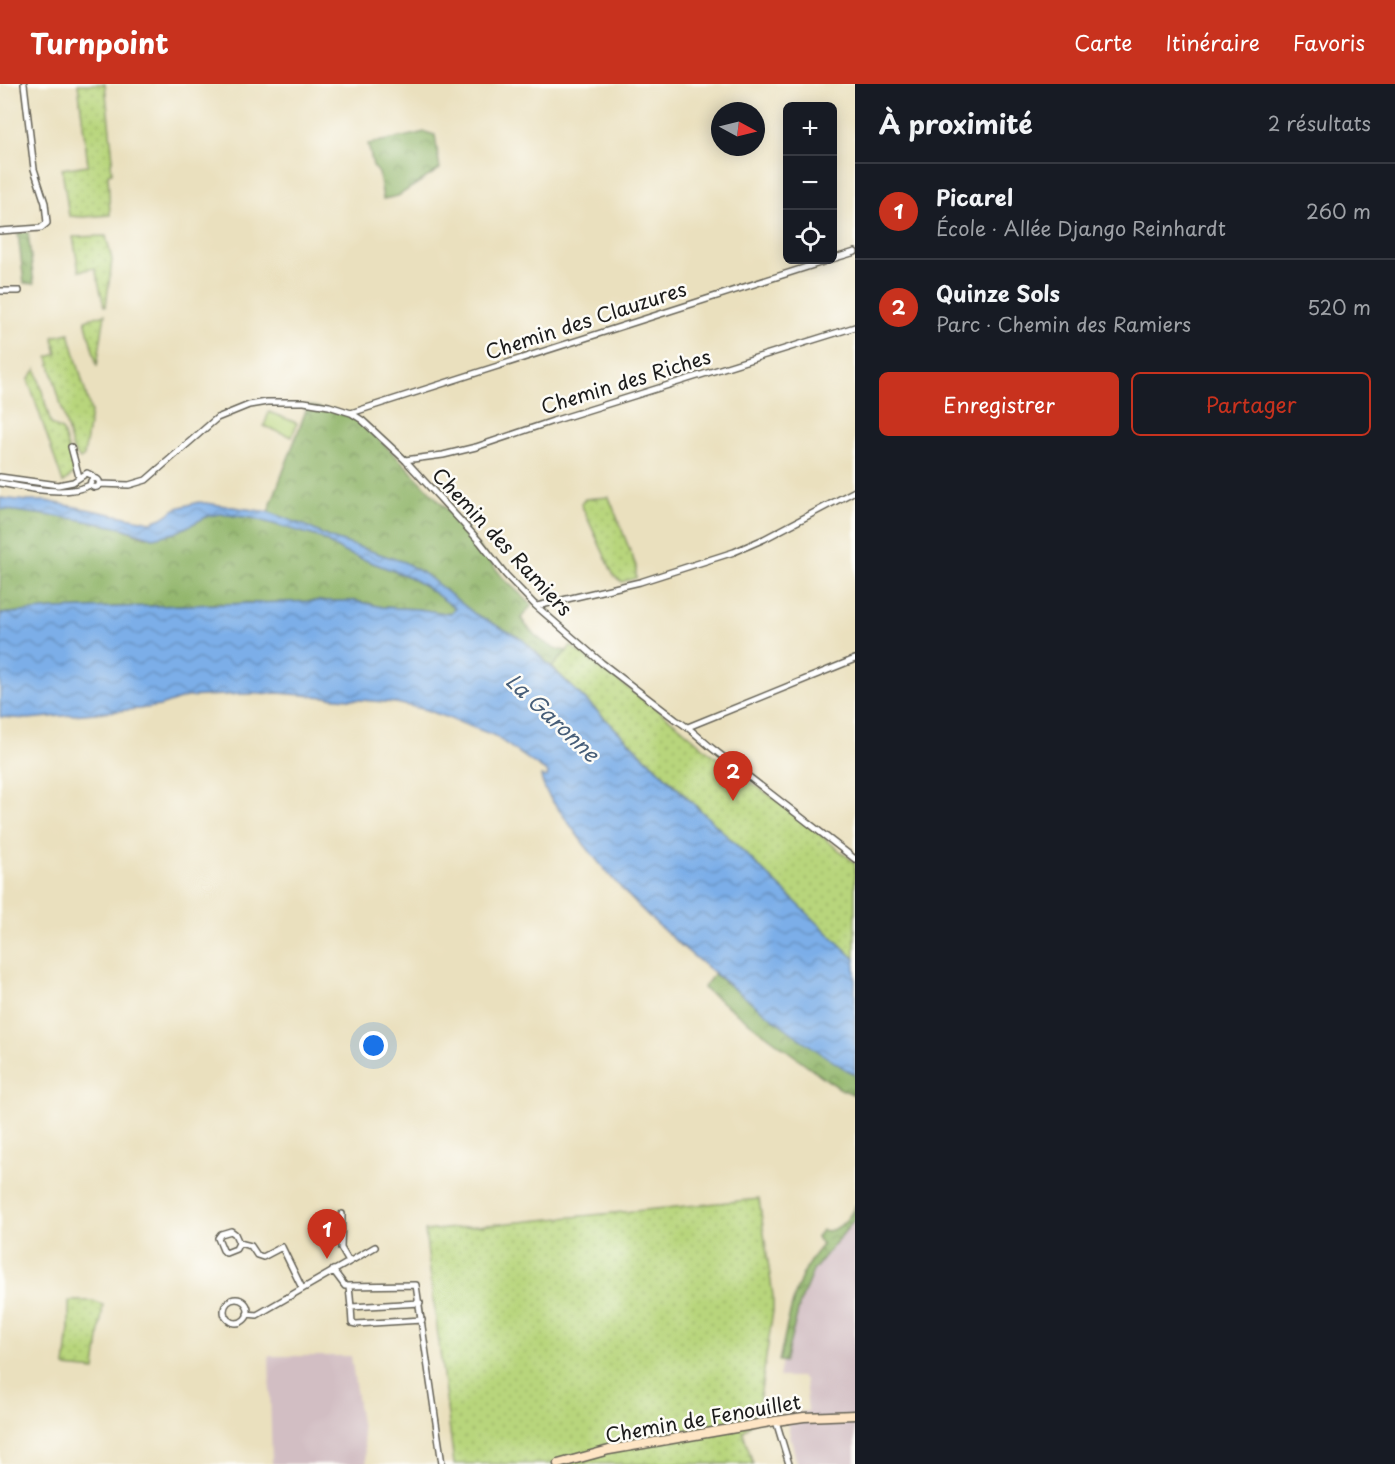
<!DOCTYPE html>
<html lang="fr">
<meta charset="utf-8">
<style>
body{margin:0;font-family:"Playpen Sans",sans-serif;background:#242831;color:#f1f3f6}
.controls{position:absolute;right:18px;top:18px;display:grid;overflow:hidden;border-radius:9px;box-shadow:0 3px 15px #0003}
.controls button{width:54px;height:54px;display:grid;place-items:center;padding:0;border:0;border-bottom:2px solid #363941;background:#171b24;color:#f1f3f6;font:30px sans-serif}
.compass{position:absolute;left:711px;top:18px;width:54px;height:54px;border-radius:50%;background:#171b24;box-shadow:0 3px 15px #0003;rotate:97deg}
.you{position:absolute;left:374px;top:962px;width:21px;height:21px;margin:-15px;border:4px solid #fff;border-radius:50%;background:#1a73e8;box-shadow:0 0 0 9px #1a73e833}
.badge{display:grid;place-items:center;width:39px;height:39px;border-radius:50%;background:#c8321e;color:#fff;font-size:20px;font-weight:700}
.pin{position:absolute;translate:-50% -50px;filter:drop-shadow(0 2px 3px #0008)}
.pin::after{content:'';position:absolute;top:32px;width:21px;height:18px;background:inherit;clip-path:polygon(0 0,100% 0,50% 100%)}
.list{margin:0;padding:0;list-style:none}
h2{display:flex;justify-content:space-between;align-items:center;height:78px;margin:0;padding:0 24px;font-size:26px}
h2 small{font-size:20px;font-weight:400;color:#9ea1a6}
.list li{display:grid;grid-template-columns:39px 1fr auto;gap:18px;align-items:center;box-sizing:border-box;height:96px;padding:0 24px;border-top:2px solid #363941}
.list b{display:block;font-size:22px;white-space:nowrap}
.list p{margin:0;font-size:20px;white-space:nowrap;color:#9ea1a6}
.list em{font-size:20px;font-style:normal;color:#9ea1a6}
.actions{display:flex;gap:12px;padding:18px 24px}
.actions a{flex:1;padding:14px 0;border:2px solid #c8321e;border-radius:9px;text-align:center;font-size:21px;color:#c8321e}
.actions .main{background:#c8321e;color:#fff}
.icon{flex:none;width:33px;height:33px;fill:none;stroke:currentColor;stroke-width:2;stroke-linecap:round;stroke-linejoin:round}
.map{position:relative;flex:none;width:855px;height:1380px;overflow:hidden}
header{display:flex;align-items:center;gap:36px;box-sizing:border-box;height:84px;padding:0 30px;background:#c8321e;color:#fff}
header strong{font-size:28px}
nav{display:flex;gap:33px;margin-inline-start:auto;font-size:21px}
main{display:flex}
aside{flex:1;background:#171b24}
.map>svg:first-child{display:block}
.industrial{fill:#d2bec3}
.green{fill:url(#green-dots);stroke:#6a784c;stroke-width:1.5}
.forest{fill:url(#forest-crowns);stroke:#576944;stroke-width:1.5}
.pitch{fill:#b8d57c;stroke:#6a784c;stroke-width:1.5}
.water{fill:url(#water-waves);stroke:#4c6582;stroke-width:1.5}
.lines{fill:none;stroke-linecap:round;stroke-linejoin:round}
.street-casing{stroke:#646155;stroke-width:8}
.secondary-casing{stroke:#646155;stroke-width:11}
.street{stroke:#fff;stroke-width:5}
.secondary{stroke:#fee5c5;stroke-width:8}
.labels{text-anchor:middle;stroke-width:5;stroke-linejoin:round;paint-order:stroke}
.street-label{font-size:20px;fill:#1c1c1c;stroke:#fdfcf7}
.water-label{font-size:21px;font-style:italic;fill:#475e78;stroke:#fdfcf7}
</style>
<header>
<strong>Turnpoint</strong>
<nav><a>Carte</a><a>Itinéraire</a><a>Favoris</a></nav>
</header>
<main>
<div class="map">
<svg width="855" height="1380" viewBox="0 0 855 1380">
<defs>
<pattern id="green-dots" width="8" height="8" patternUnits="userSpaceOnUse" patternTransform="scale(1.5)"><rect width="8" height="8" fill="#b8d57c"/><path d="M2 2h.1M6 6h.1" fill="none" stroke="#9eb66b" stroke-width="1.8" stroke-linecap="round"/></pattern>
<pattern id="forest-crowns" width="20" height="18" patternUnits="userSpaceOnUse" patternTransform="scale(1.5)"><rect width="20" height="18" fill="#92b66c"/><path d="M2 6a3 3 0 1 1 6 0M12 15a3 3 0 1 1 6 0" fill="none" stroke="#769358"/></pattern>
<pattern id="water-waves" width="16" height="10" patternUnits="userSpaceOnUse" patternTransform="scale(1.5)"><rect width="16" height="10" fill="#7caee8"/><path d="M0 5q4-4 8 0t8 0" fill="none" stroke="#658dbb"/></pattern>
</defs>
<rect width="100%" height="100%" fill="#fdfcf7"/>
<filter id="ink" filterUnits="userSpaceOnUse"><feTurbulence type="fractalNoise" baseFrequency=".0167" numOctaves="2"/><feDisplacementMap in="SourceGraphic" scale="12" xChannelSelector="R" yChannelSelector="G"/><feConvolveMatrix kernelMatrix="1 2 1 2 8 2 1 2 1" color-interpolation-filters="sRGB"/></filter>
<filter id="wash" filterUnits="userSpaceOnUse"><feTurbulence type="fractalNoise" baseFrequency=".008" numOctaves="4" result="noise"/><feDisplacementMap in="SourceGraphic" scale="24" xChannelSelector="R" yChannelSelector="G"/><feGaussianBlur stdDeviation="1.35" result="paint"/><feColorMatrix in="noise" values="0 0 0 0 0 0 0 0 0 0 0 0 0 0 0 0 0 1.4 0 .05"/><feComposite in="paint" operator="in"/></filter>
<g filter="url(#wash)">
<rect width="100%" height="100%" fill="#eae0be"/>
<path class="industrial" d="M855,1128V1380H797L785,1330L808,1327L805,1296L801,1293H779L784,1263L805,1186Z
M269,1272H351L367,1380H272Z"/>
<path class="green" d="M78,0H105L113,75L111,79L112,89L108,90L110,131L83,133L69,132L62,85L88,81Z
M106,152L112,176L106,222H104L95,184L79,187L73,153Z
M105,230L97,282L85,236Z
M69,249L91,328L84,372L80,375L73,366L48,273L57,270L53,253Z
M36,285L51,340L63,347L75,388L63,399L28,296Z
M609,413L636,482V494L622,498L614,492L581,420L585,415Z
M571,562L679,642L710,669L783,721L855,779V875L552,583Z
M759,1115L773,1212V1227L757,1333L743,1348L753,1380H454L425,1147Z
M69,1217H93L103,1221L95,1286L65,1283L69,1244Z"/>
<path class="forest" d="M425,48L435,51L440,85L398,112L383,115L379,89L373,82L368,60C388,55 406,53 425,48Z
M28,148L34,200L24,199L18,149Z
M308,321L350,332L361,338L402,378L461,440L503,494L532,521L521,534C531,550 548,565 567,567L552,583L522,555L475,530L425,490L404,478L328,453L306,442L268,428Z
M0,425L76,435L122,444L144,453L175,449L208,432L220,430L252,434L319,453L344,468L407,492L423,501L455,524L454,528L452,530L418,525L382,523L356,517H319L54,525L0,530Z
M714,890L791,948L855,991V1011L841,1005L827,996L703,904Z
M855,1121V1135L813,1187L800,1219L785,1278L779,1277C789,1237 793,1193 822,1161L817,1153L822,1146C837,1150 850,1134 855,1121Z"/>
<path class="pitch" d="M269,328L297,339L292,353L264,342Z"/>
<path class="water" d="M0,414L28,417H46L151,438L162,434L177,424L199,418L268,428L306,442L328,453L404,478L425,490L475,530L522,555L855,875V991C818,969 784,943 750,917C679,863 617,810 566,735C557,723 543,708 541,692L547,693L548,689L493,651L427,626L396,619L279,609L243,610L186,613L160,622L139,625L28,635L0,633V530L54,525L319,517H356L382,523L418,525L451,530L455,524L423,501L407,492L344,468L319,453L252,434L220,430L208,432L175,449L153,454L122,444L76,435L0,425Z"/>
</g>
<g filter="url(#ink)">
<g class="lines">
<g class="street-casing">
<path id="street" d="M0,147L41,144L47,139L45,119L34,85L24,0
M832,175L855,168
M0,207H19
M351,329L829,176
M71,363L79,393
M405,376L443,371L476,363L553,337L855,243
M0,393L58,401L73,398L87,389L91,391L94,394
M90.5 399a4.5 4.5 0 1 1 9 0a4.5 4.5 0 1 1-9 0Z
M0,399C25,404 67,413 90,401
M99,400L129,401L146,396L217,334L249,321L267,318H304L329,322L351,329L362,336L405,376L480,458L506,491L535,521L602,579L676,636C690,643 700,655 713,665L855,775
M537,522L640,498L734,468L764,455L855,407
M688,643L855,575
M342,1130L341,1164L349,1178
M239,1159L235,1150L231,1147L221,1150L218,1154L223,1166L226,1169L236,1165L239,1159L251,1162L257,1171L263,1173L282,1163L302,1204
M333,1186L345,1202L416,1201L442,1380
M349,1203L351,1223
M224 1227a12 12 0 1 1 24 0a12 12 0 1 1-24 0Z
M420,1219L351,1223L352,1239L356,1240L422,1236
M247,1230L257,1231L375,1163
M776,1337L789,1380"/>
</g>
<g class="secondary-casing">
<path id="secondary" d="M558,1380L609,1366L776,1337L804,1333L855,1331"/>
</g>
<use href="#street" class="street"/>
<use href="#secondary" class="secondary"/>
</g>
</g>
<g class="labels">
<g class="street-label">
<text transform="translate(586 237) rotate(-18)" y="7">Chemin des Clauzures</text>
<text transform="translate(626 298) rotate(-17)" y="7">Chemin des Riches</text>
<text transform="translate(502 458) rotate(47)" y="7">Chemin des Ramiers</text>
<text transform="translate(703 1335) rotate(-10)" y="7">Chemin de Fenouillet</text>
</g>
<g class="water-label">
<text transform="translate(552 634) rotate(43)" y="7">La Garonne</text>
</g>
</g>
</svg>
<div class="controls">
<button>+</button>
<button>−</button>
<button><svg class="icon" aria-label="locate" viewBox="0 0 24 24"><circle cx="12" cy="12" r="6"/><path d="M12 2v4M12 18v4M2 12h4M18 12h4"/></svg></button>
</div>
<svg class="compass" viewBox="-18 -18 36 36"><path d="M0-13l5 13h-10z" fill="#e53935"/><path d="M0 13l5-13h-10z" fill="#9ea1a6"/></svg>
<div class="you"></div>
<div class="pin badge" style="left:327px;top:1175px">1</div>
<div class="pin badge" style="left:733px;top:717px">2</div>
</div>
<aside>
<h2>À proximité<small>2 résultats</small></h2>
<ul class="list">
<li><span class="badge">1</span><div><b>Picarel</b><p>École · Allée Django Reinhardt</p></div><em>260 m</em></li>
<li><span class="badge">2</span><div><b>Quinze Sols</b><p>Parc · Chemin des Ramiers</p></div><em>520 m</em></li>
</ul>
<div class="actions"><a class="main">Enregistrer</a><a>Partager</a></div>
</aside>
</main>
